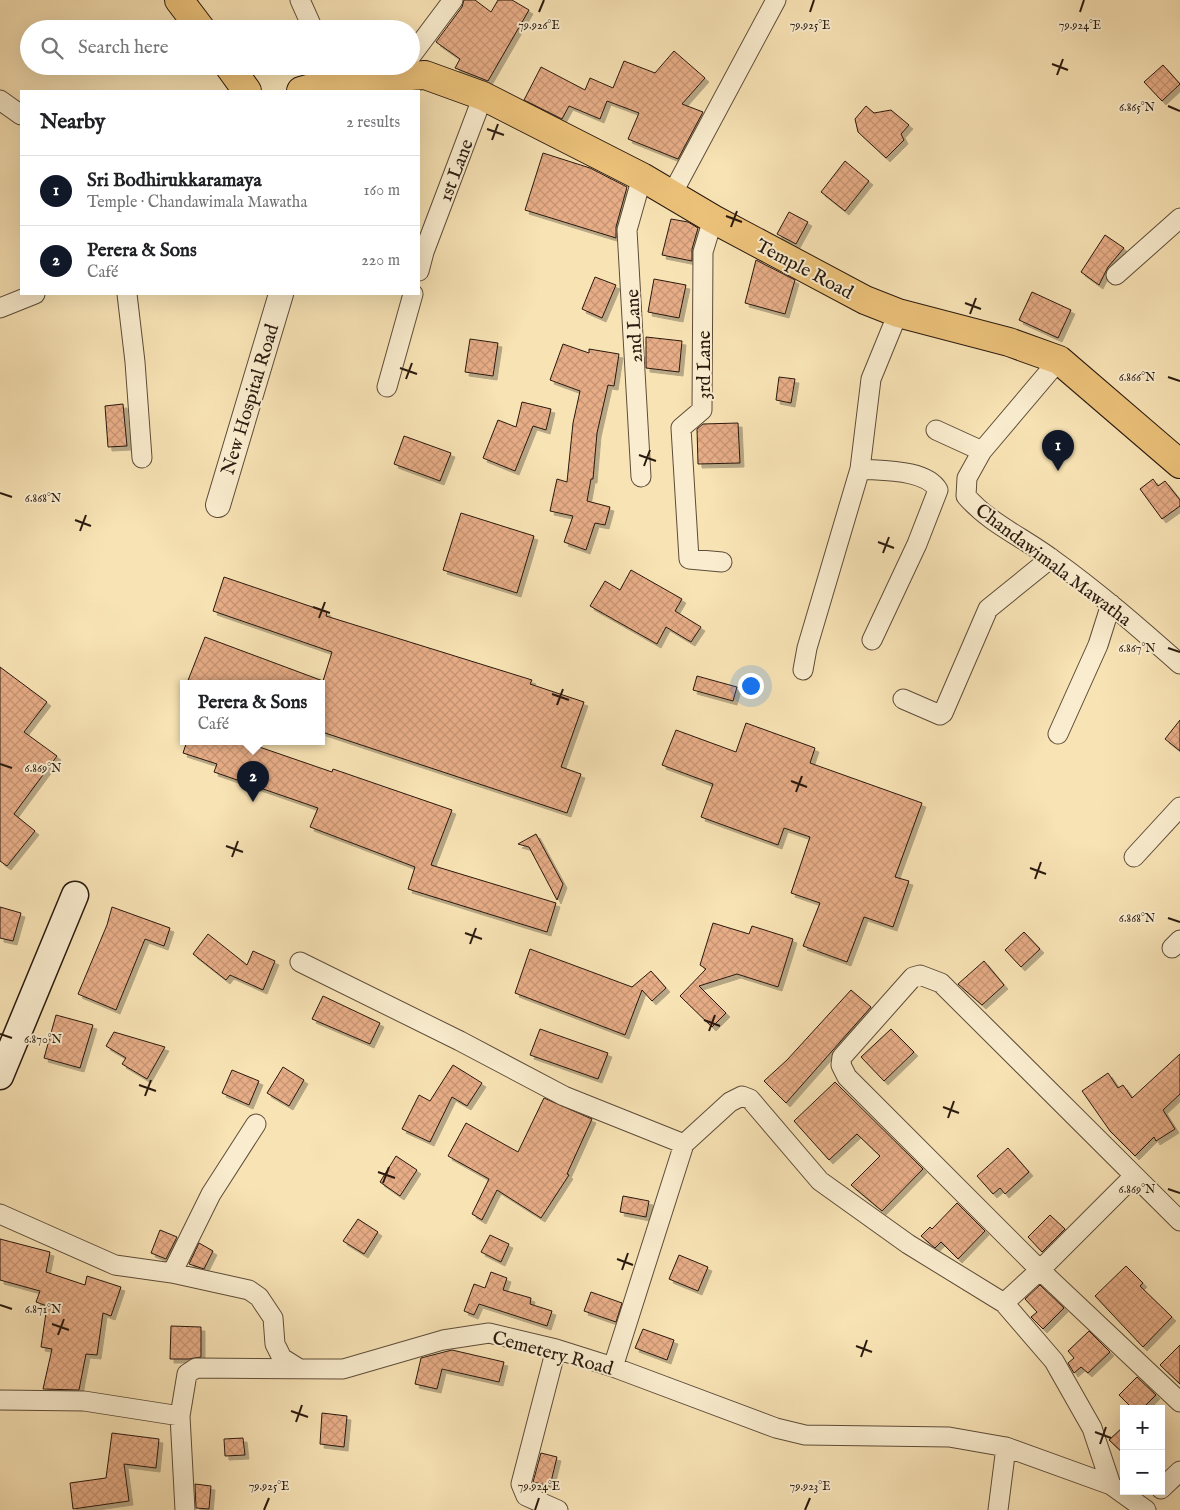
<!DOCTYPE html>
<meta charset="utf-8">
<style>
body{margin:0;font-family:"IM FELL English",serif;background:#f2f2f2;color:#202124}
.controls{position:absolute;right:15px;bottom:15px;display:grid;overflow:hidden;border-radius:0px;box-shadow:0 5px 20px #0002}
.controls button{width:45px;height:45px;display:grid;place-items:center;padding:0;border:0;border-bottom:1px solid #e0e0e0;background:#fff;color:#202124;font:25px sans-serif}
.you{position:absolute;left:750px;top:685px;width:18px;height:18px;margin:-12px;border:4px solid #fff;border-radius:50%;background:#1a73e8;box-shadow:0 0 0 8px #1a73e833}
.badge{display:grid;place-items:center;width:32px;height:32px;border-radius:50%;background:#111827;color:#fff;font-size:16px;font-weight:700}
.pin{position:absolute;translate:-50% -41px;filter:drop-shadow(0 1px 2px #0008)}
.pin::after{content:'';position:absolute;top:26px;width:18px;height:15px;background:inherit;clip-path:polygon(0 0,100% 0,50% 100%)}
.popup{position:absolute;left:180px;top:680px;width:145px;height:65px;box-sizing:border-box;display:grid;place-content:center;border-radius:0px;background:#fff;filter:drop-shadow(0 1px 4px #0005);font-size:16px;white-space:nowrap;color:#757577}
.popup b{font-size:19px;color:#202124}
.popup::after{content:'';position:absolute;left:50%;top:100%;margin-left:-10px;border:10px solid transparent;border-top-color:#fff}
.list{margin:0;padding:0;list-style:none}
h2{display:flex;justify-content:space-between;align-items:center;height:65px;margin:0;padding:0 20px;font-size:21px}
h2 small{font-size:16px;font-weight:400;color:#757577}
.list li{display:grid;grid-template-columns:32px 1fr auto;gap:15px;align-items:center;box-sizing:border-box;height:70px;padding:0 20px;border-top:1px solid #e0e0e0}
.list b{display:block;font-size:19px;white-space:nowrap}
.list p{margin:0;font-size:16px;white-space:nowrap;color:#757577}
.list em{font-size:16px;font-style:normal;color:#757577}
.icon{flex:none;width:28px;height:28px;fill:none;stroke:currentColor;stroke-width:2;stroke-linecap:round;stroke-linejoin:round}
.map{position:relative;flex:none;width:1180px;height:1510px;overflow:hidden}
.search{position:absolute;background:#fff;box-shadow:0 5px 20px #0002;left:20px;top:20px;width:400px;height:55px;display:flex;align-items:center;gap:12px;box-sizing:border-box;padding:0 18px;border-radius:28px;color:#757577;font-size:19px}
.panel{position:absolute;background:#fff;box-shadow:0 5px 20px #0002;left:20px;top:90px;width:400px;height:205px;border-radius:0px}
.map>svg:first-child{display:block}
.building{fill:url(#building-cross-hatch);stroke:#29190e;filter:url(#shadow)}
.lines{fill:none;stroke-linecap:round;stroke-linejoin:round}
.minor-casing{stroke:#5d4c38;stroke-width:21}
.tertiary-casing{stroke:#5d4c38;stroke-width:26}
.secondary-casing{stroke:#29190e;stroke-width:29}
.primary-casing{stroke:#29190e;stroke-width:30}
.minor{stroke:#faedcf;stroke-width:19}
.tertiary{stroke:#faedcf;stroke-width:24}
.secondary{stroke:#faedcf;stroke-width:26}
.primary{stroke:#ecc27a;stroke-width:28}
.ticks{fill:none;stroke:#29190e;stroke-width:2}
.labels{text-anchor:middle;stroke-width:4;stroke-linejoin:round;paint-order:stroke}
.street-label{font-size:19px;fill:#29190e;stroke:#faedcf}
.ticks-label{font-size:12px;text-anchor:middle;fill:#29190e;stroke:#faedcf;stroke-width:4;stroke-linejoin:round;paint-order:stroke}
</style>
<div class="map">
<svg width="1180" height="1510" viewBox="0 0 1180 1510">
<defs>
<pattern id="building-cross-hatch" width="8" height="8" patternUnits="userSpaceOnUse" patternTransform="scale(1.25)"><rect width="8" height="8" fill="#e7ad87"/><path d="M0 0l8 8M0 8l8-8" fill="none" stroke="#c69473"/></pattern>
<filter id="shadow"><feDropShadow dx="4" dy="4" stdDeviation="0" flood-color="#0004"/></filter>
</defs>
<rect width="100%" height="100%" fill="#f8e3b5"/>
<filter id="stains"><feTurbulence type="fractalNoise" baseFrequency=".004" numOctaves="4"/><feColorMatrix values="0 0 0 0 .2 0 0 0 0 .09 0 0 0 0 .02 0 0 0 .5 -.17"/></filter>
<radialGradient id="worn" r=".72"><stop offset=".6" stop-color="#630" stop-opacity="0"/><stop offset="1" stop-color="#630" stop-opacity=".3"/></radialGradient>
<path class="building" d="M464,0H475L491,12L498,0H512L529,10L488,81L455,68L460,59L436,42L462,7Z
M674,51L705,78L682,104L703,112L678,159L628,139L639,113L607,101L600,119L569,106L562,119L524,100L541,67L585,90L590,78L613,88L624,61L655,73Z
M1163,65L1180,84L1162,101L1144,82Z
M866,106L874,113L891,110L909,125L901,134L904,140L886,158L858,132L855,119Z
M543,153L590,168L627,187L616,227V238L525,210Z
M845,161L869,181L845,211L821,192Z
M789,212L808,222L796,244L777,234Z
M671,219L688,222L698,228L692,249V261L662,255Z
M1105,235L1124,248L1108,267L1099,285L1081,272Z
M756,260L795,280L785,314L745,303Z
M595,277L616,285L602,318L582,309Z
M654,279L686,285L679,318L648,312Z
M1032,292L1071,310L1058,338L1019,320Z
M646,337L682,341L679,372L646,368Z
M470,339L498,343L493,376L465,372Z
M563,344L589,353V349L619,354L614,386L608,385L597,433L593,479H591L587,501L610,507L605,525L595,523L586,550L564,542L573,516L550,511L557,479L567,482L573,423L580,391L550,380Z
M779,377L795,379L791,403L776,400Z
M522,402L551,409L546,430L533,426L515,471L483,458L498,420L516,427Z
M123,404L127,446L108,447L105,406Z
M738,423L740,463L698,464L697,429L703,424Z
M404,436L451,453L440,481L394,464Z
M1153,479L1158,486L1165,481L1180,500V506L1162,519L1140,489Z
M461,513L534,536L517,593L443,570Z
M631,570L682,599L675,611L701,627L691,642L666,627L657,644L590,606L605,581L620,590Z
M224,577L327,612L326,616L532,680L530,684L584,702L561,767L581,774L567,813L322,732L323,683H187L205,637L323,681L332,652L213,611Z
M0,667L47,702L24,732L57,756L14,814L35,831L7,866L0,861Z
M697,676L737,687L733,701L693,690Z
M1180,720V751L1165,739Z
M746,723L815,748L810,763L922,803L895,877L909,881L893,927L864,917L847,962L803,946L820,903L791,893L810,837L784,828L778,845L701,817L713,784L662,765L676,730L736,752Z
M187,741H242L332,772L333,769L452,810L431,865L556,903L547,932L408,889L415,867L310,827L318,808L214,772L217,764L183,753Z
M536,834L563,884L557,900L529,847L518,844Z
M0,907L21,913L13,941L0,938Z
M112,907L170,928L164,946L145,939L116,1010L78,994L107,925Z
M713,923L749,934L752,926L793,939L778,987L737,974L699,986L726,1013L712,1027L680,996L706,969L700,965Z
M1024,932L1040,949L1021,967L1005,950Z
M208,934L247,965L253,951L275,961L263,990L230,975L226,980L193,954Z
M530,949L632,987L651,971L666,988L652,1001L642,990L625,1035L515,993Z
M984,961L1004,985L982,1005L958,984Z
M851,990L871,1007L786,1103L764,1081L787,1060Z
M323,996L380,1023L370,1044L312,1019Z
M56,1015L93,1025L80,1068L44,1058Z
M540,1029L608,1053L598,1079L530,1055Z
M891,1029L914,1052L884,1081L861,1057Z
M114,1032L165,1047L147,1079L122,1064L126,1058L106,1046Z
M1180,1054V1094L1163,1110L1175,1129L1156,1141L1154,1137L1135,1156L1110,1131L1082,1091L1108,1073L1118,1088L1123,1085L1132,1098Z
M453,1065L482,1083L467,1106L452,1097L430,1142L402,1129L419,1095L430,1101Z
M283,1067L304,1080L289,1106L267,1093Z
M232,1070L259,1081L249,1105L222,1093Z
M835,1082L923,1169L882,1211L851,1185L880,1156L857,1134L829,1160L794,1121Z
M544,1098L592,1119L567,1174L569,1175L541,1218L497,1190L482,1220L472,1214L489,1179L448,1156L466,1123L518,1152Z
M1008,1148L1029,1172L1005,1194L1000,1188L993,1194L977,1176Z
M396,1156L417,1170L400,1196L380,1182Z
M623,1196L649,1201L646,1217L620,1212Z
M957,1203L985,1231L958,1259L941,1242L935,1248L921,1236L930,1227L932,1229Z
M1050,1215L1065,1229L1042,1252L1028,1237Z
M358,1219L378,1232L364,1254L343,1241Z
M160,1230L177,1237L166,1259L151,1253Z
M490,1235L509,1244L501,1262L481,1252Z
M0,1239L50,1252L46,1272L85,1285L87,1276L121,1287L111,1316L103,1313L97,1355L86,1354L79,1390L43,1389L52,1349L41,1347L47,1306L36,1302L40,1291L0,1280Z
M199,1243L213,1251L204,1269L189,1264Z
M679,1255L708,1267L698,1291L669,1279Z
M1126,1266L1143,1283L1140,1286L1172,1317L1143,1347L1095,1296Z
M491,1272L507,1278L503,1290L531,1298L530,1304L552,1311L547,1326L479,1304L474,1315L464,1311L474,1284L485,1288Z
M1040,1285L1064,1308L1043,1329L1031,1317L1037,1312L1025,1299Z
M591,1292L622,1303L616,1322L584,1311Z
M171,1326L201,1327V1357L189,1359H170Z
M643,1329L674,1340L667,1360L635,1348Z
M1089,1331L1110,1352L1088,1373L1081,1367L1074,1373L1068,1363L1074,1358L1068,1351Z
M1180,1345V1384L1160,1365Z
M452,1350L504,1362L499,1382L442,1369L437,1389L415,1384L421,1358Z
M1137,1377L1156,1395L1142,1409H1133L1119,1395Z
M322,1413L347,1416L344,1447L320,1444Z
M1124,1426V1454L1109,1440Z
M112,1433L159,1439L156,1468L124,1464L129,1501L73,1509L70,1483L106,1478Z
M243,1438L245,1455L225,1456L224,1439Z
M541,1453L557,1457L550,1486L533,1482Z
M195,1484L211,1486L209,1509L196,1508Z"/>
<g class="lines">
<g class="minor-casing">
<path id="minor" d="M300,0L313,29
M411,56L453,0
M0,100L21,115
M672,194L776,0
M713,219L703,252L702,410L681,428L689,559L722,562
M419,271L424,252L483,96
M1116,275L1180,218
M127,294L135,362L142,458
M0,308L35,294
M1059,360L982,451L967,478L966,496C989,523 1024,538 1052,559C1097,591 1138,627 1180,664
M387,387L413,294
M936,430L982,451
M860,469C881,471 926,469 938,490L917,544L872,640
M641,477L627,230L642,177
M803,670L807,648L860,469L871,379L898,313
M903,699L940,715L943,713L988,609L1051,558
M1058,734L1098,645L1111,604
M1134,857L1180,807
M1172,948L1180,940
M300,962L460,1041L564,1096L684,1144
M0,1214L115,1265L172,1273L249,1290L259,1297L273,1318L275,1344L282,1358L298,1368
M1180,1221L941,983L920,975L913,977L842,1057L841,1065L847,1077L1040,1270L1180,1402
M172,1273L211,1194L256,1124
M1004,1303L1040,1270L1134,1176
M556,1349L521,1484L526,1496L558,1510
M613,1367L684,1144L730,1102L742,1096L750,1099L820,1181L908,1244L1004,1303L1054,1361L1092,1428L1111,1485
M0,1400L84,1401L180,1416L187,1374L196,1368L343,1369L443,1340L489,1333L556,1349L613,1367L776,1428L805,1435L949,1437L1006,1447L1111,1485L1146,1510
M180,1416L185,1510
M1161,1489L1180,1471
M998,1510L1006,1447"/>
</g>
<g class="tertiary-casing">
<path id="tertiary" d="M218,505L281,294"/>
</g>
<g class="secondary-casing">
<path id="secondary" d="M0,1076L75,895"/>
</g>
<g class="primary-casing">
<path id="primary" d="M179,0L201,29
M229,66L247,91
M301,91L336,81L425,75L483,96L642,177L713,219L865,300L898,313L1009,342L1059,360L1180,464"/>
</g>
<use href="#minor" class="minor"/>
<use href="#tertiary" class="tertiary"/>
<use href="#secondary" class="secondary"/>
<use href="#primary" class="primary"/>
</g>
<path class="ticks" d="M539,12L544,0M810,12L814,0M1080,12L1084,0M1052,64L1068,70M1057,75L1063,59M1168,106L1180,111M487,129L504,135M492,140L498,124M726,216L742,222M731,227L737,211M965,303L981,309M970,314L976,298M400,368L417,374M1168,377L1180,381M406,379L412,363M639,455L656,461M644,466L650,450M0,493L12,497M75,520L91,526M80,531L86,515M878,542L894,548M883,553L889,537M313,607L330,613M319,618L325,602M1168,648L1180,652M552,694L569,700M557,705L563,689M0,764L12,768M791,781L807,787M796,792L802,776M226,846L243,852M232,857L238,841M1030,868L1046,874M1035,879L1041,862M1168,918L1180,922M465,933L482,939M470,944L476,928M704,1020L720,1026M709,1031L715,1015M0,1034L12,1038M139,1085L156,1091M145,1096L151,1080M943,1107L959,1113M948,1118L954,1101M378,1172L395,1178M383,1183L389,1167M1168,1189L1180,1193M617,1259L633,1265M622,1270L628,1253M0,1305L12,1309M52,1324L69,1330M58,1335L64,1319M856,1346L872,1352M861,1357L867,1340M291,1411L308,1417M296,1422L302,1405M1095,1432L1111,1438M1100,1444L1106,1427M264,1510L269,1498M535,1510L539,1498M805,1510L810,1498"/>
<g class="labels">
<g class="street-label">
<text transform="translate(455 170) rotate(-69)" y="7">1st Lane</text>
<text transform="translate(805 268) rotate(28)" y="7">Temple Road</text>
<text transform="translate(633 326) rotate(-93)" y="7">2nd Lane</text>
<text transform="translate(703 365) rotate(-90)" y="7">3rd Lane</text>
<text transform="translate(249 399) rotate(-73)" y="7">New Hospital Road</text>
<text transform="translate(1054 564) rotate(37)" y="7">Chandawimala Mawatha</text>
<text transform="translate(553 1352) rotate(15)" y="7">Cemetery Road</text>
</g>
</g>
<g class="ticks-label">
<text x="539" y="29">79.926°E</text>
<text x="810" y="29">79.925°E</text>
<text x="1080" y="29">79.924°E</text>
<text x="1137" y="111">6.865°N</text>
<text x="1137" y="381">6.866°N</text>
<text x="43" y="502">6.868°N</text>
<text x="1137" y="652">6.867°N</text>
<text x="43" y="772">6.869°N</text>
<text x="1137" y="922">6.868°N</text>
<text x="43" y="1043">6.870°N</text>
<text x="1137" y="1193">6.869°N</text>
<text x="43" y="1313">6.871°N</text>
<text x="269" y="1490">79.925°E</text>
<text x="539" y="1490">79.924°E</text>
<text x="810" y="1490">79.923°E</text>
</g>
<rect width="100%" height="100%" filter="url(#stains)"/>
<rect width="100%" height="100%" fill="url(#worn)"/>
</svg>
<div class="controls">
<button>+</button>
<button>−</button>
</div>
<div class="you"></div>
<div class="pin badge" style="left:1058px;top:471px">1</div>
<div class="pin badge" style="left:253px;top:802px">2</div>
<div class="popup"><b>Perera &amp; Sons</b>Café</div>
<div class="search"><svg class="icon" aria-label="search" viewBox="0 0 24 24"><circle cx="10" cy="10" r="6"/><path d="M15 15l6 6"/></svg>Search here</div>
<section class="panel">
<h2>Nearby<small>2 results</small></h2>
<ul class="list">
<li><span class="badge">1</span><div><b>Sri Bodhirukkaramaya</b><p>Temple · Chandawimala Mawatha</p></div><em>160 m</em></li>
<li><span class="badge">2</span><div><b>Perera &amp; Sons</b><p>Café</p></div><em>220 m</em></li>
</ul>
</section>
</div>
